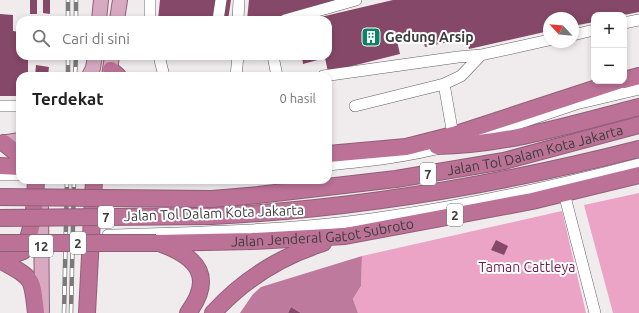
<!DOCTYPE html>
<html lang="id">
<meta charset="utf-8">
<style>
body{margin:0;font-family:Ubuntu,sans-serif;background:#f2f2f2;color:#222}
.controls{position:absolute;right:12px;top:12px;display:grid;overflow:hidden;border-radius:8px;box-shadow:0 2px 6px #0003}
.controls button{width:36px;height:36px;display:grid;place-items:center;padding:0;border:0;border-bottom:1px solid #e0e0e0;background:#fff;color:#222;font:20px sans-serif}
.compass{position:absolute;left:543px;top:12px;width:36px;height:36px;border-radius:50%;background:#fff;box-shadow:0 2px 6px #0003;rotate:296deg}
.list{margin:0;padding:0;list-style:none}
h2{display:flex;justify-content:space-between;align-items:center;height:52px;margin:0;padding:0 16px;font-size:17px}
h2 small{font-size:13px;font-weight:400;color:#767676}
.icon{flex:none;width:22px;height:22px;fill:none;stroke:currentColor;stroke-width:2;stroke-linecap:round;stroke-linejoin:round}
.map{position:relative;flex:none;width:639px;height:313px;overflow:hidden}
.search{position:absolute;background:#fff;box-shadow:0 2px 6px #0003;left:16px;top:16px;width:316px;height:44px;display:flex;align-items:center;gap:10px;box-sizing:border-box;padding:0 14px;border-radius:12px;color:#767676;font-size:15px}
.panel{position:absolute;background:#fff;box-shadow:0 2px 6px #0003;left:16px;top:72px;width:316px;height:112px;border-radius:12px}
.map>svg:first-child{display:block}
.green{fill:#eba4c6}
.water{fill:#be7a9c}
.building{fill:#864868}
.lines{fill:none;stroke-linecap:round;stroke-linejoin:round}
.minor-casing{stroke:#656163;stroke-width:12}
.major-casing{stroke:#905f77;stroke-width:16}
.highway-casing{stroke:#905f77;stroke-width:18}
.minor{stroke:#fff;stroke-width:11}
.major{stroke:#d7aac1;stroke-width:14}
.highway{stroke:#bc7297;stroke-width:16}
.rail-casing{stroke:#7b797a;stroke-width:4.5}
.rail{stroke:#fff;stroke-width:3;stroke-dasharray:9;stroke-linecap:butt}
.highway-bridge-casing{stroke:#905f77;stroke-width:18;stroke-linecap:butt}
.highway-bridge{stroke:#bc7297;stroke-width:16}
.labels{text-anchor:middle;stroke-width:4;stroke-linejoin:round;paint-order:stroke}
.shield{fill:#fff;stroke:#777676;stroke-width:1}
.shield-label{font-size:13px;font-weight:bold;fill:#3d3c3c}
.poi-label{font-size:14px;font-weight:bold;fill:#3d3c3c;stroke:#fff;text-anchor:start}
.street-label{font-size:14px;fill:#3d3c3c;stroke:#fff}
.park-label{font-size:14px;fill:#6f1e4d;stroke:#fff}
</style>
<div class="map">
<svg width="639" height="313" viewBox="0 0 639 313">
<rect width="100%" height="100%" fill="#f0ebed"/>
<path class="green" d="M639,193V313H613L584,205Z
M562,211L586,313H358L353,299L361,286L362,256Z"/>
<path class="water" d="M362,256L361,286L353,299L358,313H301L291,307L288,313H240L253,294L261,287Z"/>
<path class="building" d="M30,0H37V14H30Z
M43,0H50V14L43,13Z
M160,0H231L228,20H158Z
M249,0H342L343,1L268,20H247Z
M393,0H639V12L624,15H594V22L573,26V18H549V31L469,49L466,38L425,47L422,35L397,41L400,54L328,72L325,58L303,64L302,56H328V20L312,19Z
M0,14L13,15V31L20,32V56H28V76H20V96H0Z
M32,16H49V20H32Z
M31,56H44V60H31Z
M36,65L49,67L48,76H35Z
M496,240L508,246L504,255L491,250Z
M291,307L301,313H288Z"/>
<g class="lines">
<g class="minor-casing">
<path id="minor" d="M150,20V0
M218,20L221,0
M238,20L239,0
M285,20L356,0
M624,23L639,20
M573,35L594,30
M159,56L164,76
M273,56L277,76
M236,76L238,56
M323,76L458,57L481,55L549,40
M0,106H15
M355,106L444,84
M453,135L444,84L461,76L481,55
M472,139L576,104L639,89
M328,165C367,161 406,157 444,147
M0,175H20
M564,193L595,313
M108,235C201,232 294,231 385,217C471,205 555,186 639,164"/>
</g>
<g class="major-casing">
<path id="major" d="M99,20L101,0
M117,20L120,0
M89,76L93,68L95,56
M109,76L112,56
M0,143L20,140
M41,207L42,311"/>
</g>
<g class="highway-casing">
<g id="highway">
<path d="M111,70L118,76"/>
<path d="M624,80L639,76"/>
<path d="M4,143L20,156"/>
<path d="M437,146C506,145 573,124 639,107"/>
<path d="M328,154L406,147L453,135L618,81"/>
<path d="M0,166L20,167"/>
<path id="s1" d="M212,199L258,195L396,179L504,161L639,125"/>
<path d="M212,216C358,209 497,185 639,149"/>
<path id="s2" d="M156,243L252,241L345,236L532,201L639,175"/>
<path d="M162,244C199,258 214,278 188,313"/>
<path d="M0,258L10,256L23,251C34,227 35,205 36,180"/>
<path d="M0,260C33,279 32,275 36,313"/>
<path d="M87,313L94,180"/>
<path d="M213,313C244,279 279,257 323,243"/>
</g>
</g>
<use href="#minor" class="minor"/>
<use href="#major" class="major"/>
<use href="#highway" class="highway"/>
<g class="rail-casing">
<path id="rail" d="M68,20V0
M76,20V0
M68,56V76
M75,76L76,56
M64,313L67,180
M71,313L74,180"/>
</g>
<use href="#rail" class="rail"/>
<g class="highway-bridge-casing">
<path id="highway-bridge" d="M0,197L212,199
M0,218L212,216
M0,243H156"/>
</g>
<use href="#highway-bridge" class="highway-bridge"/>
</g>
<defs>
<g id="building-square" transform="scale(1)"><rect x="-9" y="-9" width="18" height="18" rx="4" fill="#088566" stroke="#fff"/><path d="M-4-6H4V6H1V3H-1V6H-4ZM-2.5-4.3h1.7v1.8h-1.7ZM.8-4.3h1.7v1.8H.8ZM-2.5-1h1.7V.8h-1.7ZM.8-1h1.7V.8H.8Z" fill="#fff"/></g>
</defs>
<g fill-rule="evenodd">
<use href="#building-square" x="371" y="37"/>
</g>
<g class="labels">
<g class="shield">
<rect x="420" y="163" width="16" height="22" rx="3"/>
<rect x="447" y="204" width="16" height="22" rx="3"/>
<rect x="98" y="206" width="16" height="22" rx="3"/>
<rect x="70" y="232" width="16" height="22" rx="3"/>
<rect x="29" y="235" width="24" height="22" rx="3"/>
</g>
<g class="shield-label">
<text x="428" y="179">7</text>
<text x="455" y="220">2</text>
<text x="106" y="222">7</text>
<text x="78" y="248">2</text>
<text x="41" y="251">12</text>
</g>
<g class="poi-label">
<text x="385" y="42">Gedung Arsip</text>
</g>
<g class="street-label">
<text dy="5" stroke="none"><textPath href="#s1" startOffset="327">Jalan Tol Dalam Kota Jakarta</textPath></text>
<text transform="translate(214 213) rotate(-2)" y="5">Jalan Tol Dalam Kota Jakarta</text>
<text dy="5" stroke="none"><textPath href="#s2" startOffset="167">Jalan Jenderal Gatot Subroto</textPath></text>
</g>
<g class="park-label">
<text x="527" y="272">Taman Cattleya</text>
</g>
</g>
</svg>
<div class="controls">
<button>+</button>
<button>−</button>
</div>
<svg class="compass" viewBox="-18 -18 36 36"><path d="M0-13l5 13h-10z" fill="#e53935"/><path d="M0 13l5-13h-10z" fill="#767676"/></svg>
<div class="search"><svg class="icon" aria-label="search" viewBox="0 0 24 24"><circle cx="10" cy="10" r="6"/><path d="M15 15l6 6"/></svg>Cari di sini</div>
<section class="panel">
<h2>Terdekat<small>0 hasil</small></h2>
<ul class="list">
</ul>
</section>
</div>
